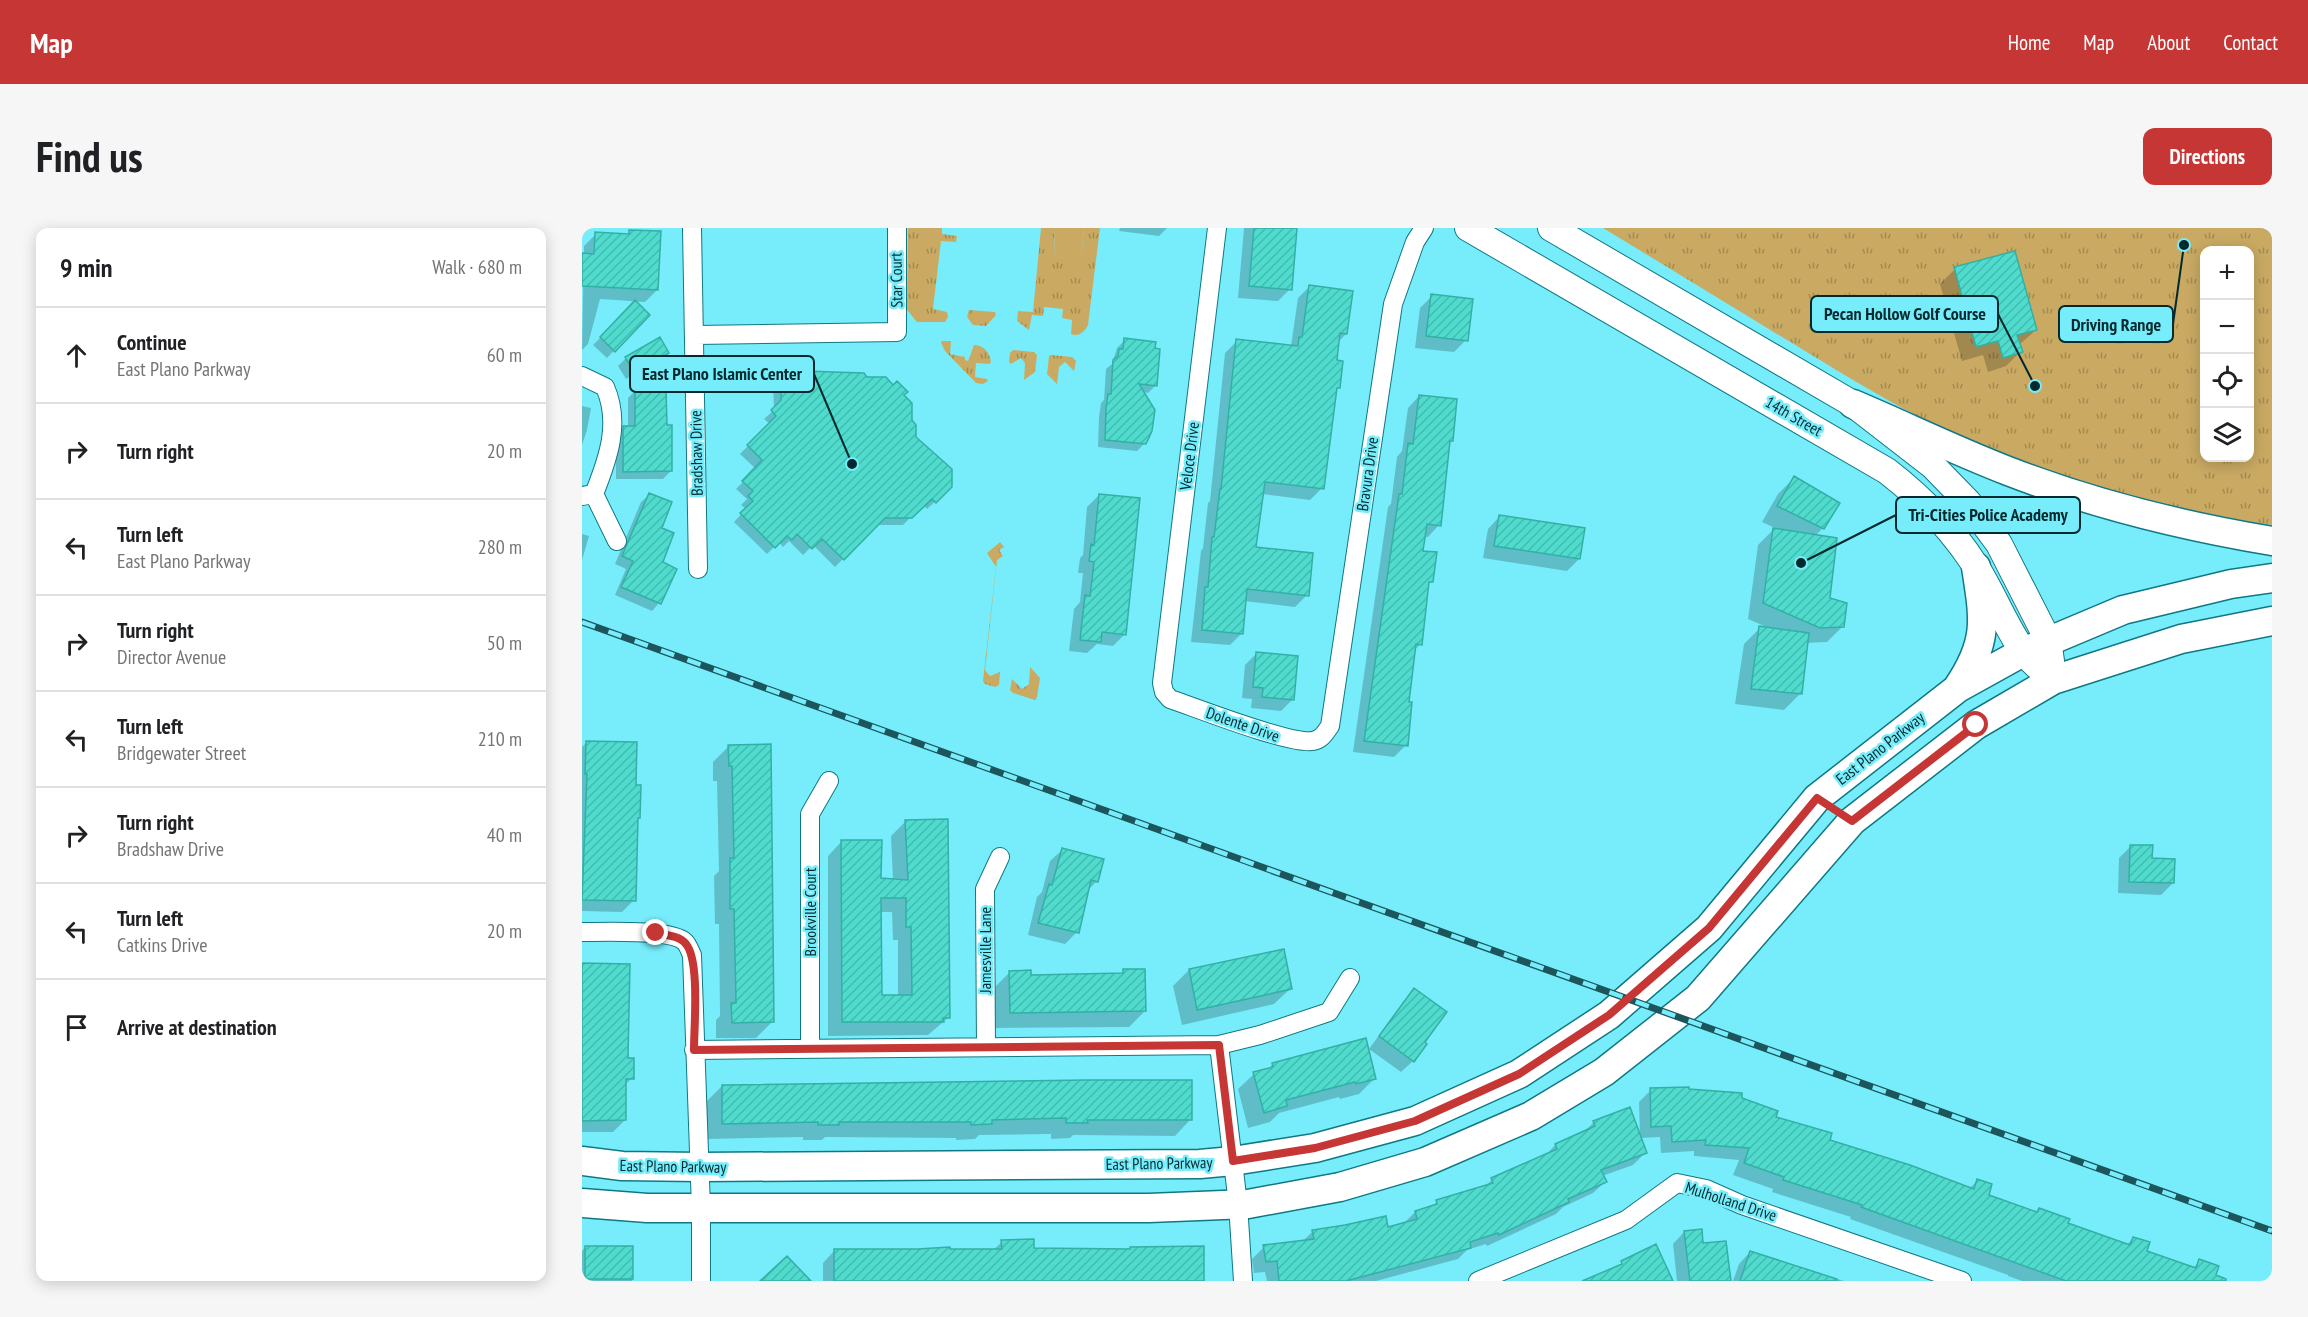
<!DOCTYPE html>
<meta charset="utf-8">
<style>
body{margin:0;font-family:"PT Sans Narrow",sans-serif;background:#f6f6f6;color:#202124}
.controls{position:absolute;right:18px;top:18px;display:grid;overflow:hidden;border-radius:12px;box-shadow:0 3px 15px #0003}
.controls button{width:54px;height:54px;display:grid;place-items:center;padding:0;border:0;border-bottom:2px solid #e0e0e0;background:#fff;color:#202124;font:30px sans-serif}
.stop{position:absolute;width:18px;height:18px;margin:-14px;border:4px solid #c53634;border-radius:50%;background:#fff}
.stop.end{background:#c53634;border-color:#fff;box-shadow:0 2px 6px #0008}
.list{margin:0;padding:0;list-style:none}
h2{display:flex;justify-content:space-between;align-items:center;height:78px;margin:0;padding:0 24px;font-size:26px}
h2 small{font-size:20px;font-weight:400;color:#757577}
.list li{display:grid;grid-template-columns:39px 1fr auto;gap:18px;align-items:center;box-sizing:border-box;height:96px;padding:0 24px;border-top:2px solid #e0e0e0}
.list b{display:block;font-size:22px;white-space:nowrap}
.list p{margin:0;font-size:20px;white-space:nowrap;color:#757577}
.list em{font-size:20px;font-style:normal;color:#757577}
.icon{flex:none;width:33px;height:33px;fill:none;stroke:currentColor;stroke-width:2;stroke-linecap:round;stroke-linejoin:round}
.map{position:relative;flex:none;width:1690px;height:1053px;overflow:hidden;border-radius:12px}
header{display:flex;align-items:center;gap:36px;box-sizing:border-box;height:84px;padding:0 30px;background:#c53634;color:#fff}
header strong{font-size:28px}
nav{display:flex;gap:33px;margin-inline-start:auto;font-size:21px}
.intro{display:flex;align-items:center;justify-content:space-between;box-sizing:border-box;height:144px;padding:0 36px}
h1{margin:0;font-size:42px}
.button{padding:15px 27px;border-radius:12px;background:#c53634;color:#fff;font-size:21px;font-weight:700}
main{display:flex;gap:36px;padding:0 36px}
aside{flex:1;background:#fff;border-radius:12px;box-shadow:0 3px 15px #0003}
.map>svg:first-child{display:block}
.grass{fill:url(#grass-tufts);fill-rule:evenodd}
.pitch{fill:#caaa63}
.shadow{fill:#0003;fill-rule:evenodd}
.building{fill:url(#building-hatch);stroke:#33b0a5;stroke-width:1.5;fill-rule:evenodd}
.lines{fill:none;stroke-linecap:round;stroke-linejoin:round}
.minor-casing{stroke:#107883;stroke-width:20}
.secondary-casing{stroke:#107883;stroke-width:28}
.primary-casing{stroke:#107883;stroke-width:31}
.minor{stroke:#fff;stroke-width:18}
.secondary{stroke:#fff;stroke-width:26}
.primary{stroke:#fff;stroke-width:28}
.rail-casing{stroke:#1c555b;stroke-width:7}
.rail{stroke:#77edfb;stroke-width:4.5;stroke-dasharray:14;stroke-linecap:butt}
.route{stroke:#c53634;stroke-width:8}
.labels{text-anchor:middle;stroke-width:5;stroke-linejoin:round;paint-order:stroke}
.street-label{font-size:16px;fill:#022a2e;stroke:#77edfb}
.leader{fill:none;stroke:#022a2e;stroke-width:2}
.callout-dot{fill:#022a2e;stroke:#77edfb;stroke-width:2}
.callout{fill:#77edfb;stroke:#022a2e;stroke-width:2}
.callout-label{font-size:18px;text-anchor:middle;font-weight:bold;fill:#022a2e}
</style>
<header>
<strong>Map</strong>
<nav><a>Home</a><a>Map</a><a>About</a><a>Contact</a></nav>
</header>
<div class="intro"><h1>Find us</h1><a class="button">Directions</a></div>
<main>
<aside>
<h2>9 min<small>Walk · 680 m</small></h2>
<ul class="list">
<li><svg class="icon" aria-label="ahead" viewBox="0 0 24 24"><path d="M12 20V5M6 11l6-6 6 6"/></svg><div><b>Continue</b><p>East Plano Parkway</p></div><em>60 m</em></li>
<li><svg class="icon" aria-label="right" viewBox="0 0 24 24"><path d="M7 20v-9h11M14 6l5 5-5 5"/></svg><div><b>Turn right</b></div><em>20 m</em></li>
<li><svg class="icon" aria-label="left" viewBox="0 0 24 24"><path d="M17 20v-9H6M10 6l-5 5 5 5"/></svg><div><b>Turn left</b><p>East Plano Parkway</p></div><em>280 m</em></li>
<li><svg class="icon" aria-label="right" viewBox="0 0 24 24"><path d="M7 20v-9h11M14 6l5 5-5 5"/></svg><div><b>Turn right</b><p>Director Avenue</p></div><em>50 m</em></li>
<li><svg class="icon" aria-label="left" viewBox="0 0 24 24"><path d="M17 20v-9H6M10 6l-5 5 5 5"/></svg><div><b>Turn left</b><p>Bridgewater Street</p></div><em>210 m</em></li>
<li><svg class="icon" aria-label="right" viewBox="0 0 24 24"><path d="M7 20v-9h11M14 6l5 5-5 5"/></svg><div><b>Turn right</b><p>Bradshaw Drive</p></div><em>40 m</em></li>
<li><svg class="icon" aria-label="left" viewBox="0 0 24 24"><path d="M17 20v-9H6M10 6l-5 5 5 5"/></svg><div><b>Turn left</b><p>Catkins Drive</p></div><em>20 m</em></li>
<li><svg class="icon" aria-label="arrive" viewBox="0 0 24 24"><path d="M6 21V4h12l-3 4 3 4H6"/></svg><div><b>Arrive at destination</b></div></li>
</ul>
</aside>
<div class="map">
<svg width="1690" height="1053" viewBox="0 0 1690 1053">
<defs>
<pattern id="grass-tufts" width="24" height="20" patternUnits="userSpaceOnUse" patternTransform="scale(1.5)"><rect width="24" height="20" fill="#caaa63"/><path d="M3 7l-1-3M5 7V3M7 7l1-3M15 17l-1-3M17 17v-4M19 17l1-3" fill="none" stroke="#a28b52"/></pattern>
<pattern id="building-hatch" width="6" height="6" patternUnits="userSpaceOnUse" patternTransform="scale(1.5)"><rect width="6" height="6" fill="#4fdbcd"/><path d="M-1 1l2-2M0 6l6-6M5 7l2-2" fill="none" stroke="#43bcb0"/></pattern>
</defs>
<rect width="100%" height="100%" fill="#77edfb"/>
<path class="grass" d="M326,0H360V6L375,8L374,14L359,13L351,81L365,84L366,89L363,94H335L325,82Z
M459,0H472L473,29L499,31L502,0H518L506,97C503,104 496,109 489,106L490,92L480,90L481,81L462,79L461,88L450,87L447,102L435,93L436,83L451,84Z
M1021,0H1690V297C1562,278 1435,239 1320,180C1278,157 1236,131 1195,106C1137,71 1079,35 1021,0ZM1622,22H1668V230H1622Z
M387,82L413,84L414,87L404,98L391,97L385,89Z
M360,113H369L368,126L383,129V132L386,133L392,117C401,117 408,124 409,134L407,136L394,135L393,149L405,151L406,153L401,156L394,155L363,123L359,115Z
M431,122L452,124L455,127L453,144L442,152L443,135L439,130L429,136L427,134L428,125Z
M469,127L490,129L494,133L492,143L483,134L477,139L475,156L465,146L467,128Z
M418,314L422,319L417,322L421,328L415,332L403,442L408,448L418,444L417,457L413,459L403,456L401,453L414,339L405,325Z
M448,439L458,450L455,469L453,472L431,465L428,462L430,451L440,461L447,456Z"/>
<path class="pitch" d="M472,0H502L499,32L473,29Z"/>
<path class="shadow" d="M538,0H585L577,8L537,3Z
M662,0H702L708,61L696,73L656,70Z
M48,3L75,62L63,74L18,71L6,116L0,122L2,18L14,6L44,7Z
M1373,41L1454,102L1437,117L1439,123L1424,138L1406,144L1401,127L1380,133L1358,56Z
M728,58L764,106L756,114L753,134L756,160L753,163L740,260L728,272L680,266L672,320L725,367L713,379L662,373L660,405L648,417L609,414L619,323L621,320L626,275L628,273L643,125L655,113L709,118L716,70Z
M850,68L884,112L872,124L833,120L838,80Z
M53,75L66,87L25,130L11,117Z
M543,112L574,157L566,165L561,164L563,215L555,223L516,219L517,189L519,175L522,172L524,141L530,136L535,120Z
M85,124L78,132L44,151L36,138L44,130Z
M199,147L285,151L320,167L332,209L369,259L345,281L341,277L321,297H294L253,339L231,317L221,327L207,313L201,319L197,314L185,326L152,294L164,281L159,277L165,271L154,261L174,241L158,226L188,196L182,191L192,182L191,154Z
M53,163L83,199L89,243L81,251H34V207L42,200L46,199V170Z
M837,168L869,213L866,216L857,297L846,309H841L840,324L849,353L845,358L839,416L831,423L826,475L824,517L812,529L771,524L806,279L809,276L815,229L820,223L826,180Z
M0,178L9,180L5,202L0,217Z
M1212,250L1241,300L1233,308L1246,372L1261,398L1245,414L1224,415L1218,466L1202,482L1153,476L1162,416L1178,400H1187L1166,391L1176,317L1193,300L1180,294L1196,266Z
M67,267L78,301L79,335L77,375L70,383L33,367L44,341L33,336L59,274Z
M517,267L543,406L531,418L515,416L505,425L487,423L492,381L498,374L501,345H496L498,330L501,327L505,279Z
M917,289L997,331L985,343L901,330L906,301Z
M0,306L7,308L0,332Z
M675,425L711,471L699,483L669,480L670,471L660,470L663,437Z
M4,515L54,592L52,672L40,684L0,683V519Z
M147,518L190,794L174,810H134V792L138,788L137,696H133L132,648L137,643L135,553H131V534Z
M323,594L367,789L346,807L246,808V628L260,613L298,651L311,652L309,608ZM297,684H310L311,712H316V769H299Z
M1549,618L1569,631L1591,655L1579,667L1536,665L1537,630Z
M480,622L515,653L505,663L495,704L483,716L446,707L455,669L460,664L468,633Z
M0,736L45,831L50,850L43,857V892L31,904H0Z
M607,742L708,761L692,776L600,797L591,758Z
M542,743L563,783L547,799L413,800L412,760L428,744L448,748L538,747Z
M833,762L831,833L819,844L787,821L821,774Z
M691,836L793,850L777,866L758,871L757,869L697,885L688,894L666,900L656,861L672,846L685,842Z
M140,858L608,892L593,908L491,907L488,910L469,911V906L397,907L393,911L374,912V910L243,909L240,912H221V909L125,911L124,874Z
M1069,862L1106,863L1158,871L1192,890L1246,912L1387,961L1395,953L1405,968L1454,985L1457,982L1484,996L1545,1017L1551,1010L1563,1024L1610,1041L1618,1033L1633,1047L1643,1050L1642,1053H1440L1426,1048V1047L1268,991L1269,989L1190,964L1191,961L1151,947L1157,932L1112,928V923L1079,925L1078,909L1058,910L1057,874Z
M1012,894L1063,925L1051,937L1020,948L1023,954L1011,965L981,979L974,986L905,1018L904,1016L885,1022L876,1031L794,1053H685L683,1044L672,1045L670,1031L682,1019L720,1014L731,1003L805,1001L821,996L833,984L849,980L855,974L902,959L910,952L962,929L973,917L1001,905Z
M1102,1004L1120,1017L1146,1053H1095L1091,1016Z
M420,1014L451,1021L546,1022L548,1020L620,1053H241V1035L252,1023L411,1022Z
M3,1019H50V1053H0V1023Z
M1168,1024L1262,1053H1151L1157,1036Z"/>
<path class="building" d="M672,0H715L710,62L667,58Z
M47,2L79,3L76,62L0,58V25L12,26L13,4L47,6Z
M1433,23L1455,102L1435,107L1441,124L1421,130L1416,113L1394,119L1372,39Z
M727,57L771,63L765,106L758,105L755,132L761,133L758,160H755L742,261L683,254L674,319L731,325L727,368L665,361L661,406L620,402L623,359H626L630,309H632L638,261H639L654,111L716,118L717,109H720Z
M849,66L891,71L886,113L844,108Z
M53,72L68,87L33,124L18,109Z
M78,109L87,125L52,145L43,129Z
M542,110L574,114L573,120L578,121L575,158L557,156L573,182L570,203L564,216L523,212L524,180L526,166H529L531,132L536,128L537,121H541Z
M223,143L282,145L285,149H304L311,157L315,153L326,164L322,167L330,175V192L334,197V209L370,241V259L354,275L350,271L330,290H303L262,332L240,311L230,321L215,306L210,312L205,308L193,320L158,285L171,273L166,268L171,263L160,253L180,232L165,217L194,188L189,182L199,172V145H223Z
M53,161H84L85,197H90V243L41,244V198H53Z
M837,167L875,171L871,213H868L859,298L845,296L841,323L855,324L851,354H847L840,417L834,416L827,474H830L826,518L782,513L817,266H820L826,215L831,216Z
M1212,248L1258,275L1242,301L1195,278Z
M67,265L90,274L80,300L92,305L81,334L95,341L79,376L39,359L51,333L40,328Z
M517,266L558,270L544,407L520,404L519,414L498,412L503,367L508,368L512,334L507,333L509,316L512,317Z
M917,287L1003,300L998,331L912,318Z
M1191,300L1255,310L1248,370L1265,375L1262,399L1238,400L1181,375Z
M1177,398L1227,405L1220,466L1169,461Z
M674,424L716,428L712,472L680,469L681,460L671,459Z
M4,513L55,514L54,557H59L58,590H56L54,673L0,672L5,546H3Z
M189,516L192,794L150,795L149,775H154L152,681H148V630H152L150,538H147L146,517Z
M366,591L368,790H361L362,794H260L259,612H300L299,650L326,652L323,592ZM299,670H324V699H329L330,767H300Z
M1548,617H1571L1570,630L1593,631L1592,655L1547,654Z
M480,620L522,631L516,654L509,652L497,705L456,695L467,656L470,657Z
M702,721L710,761L615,782L607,741Z
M0,735L48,736L46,830H52V851H44V892L0,893Z
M541,741H563L564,783L428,785L427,743L449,742V747L541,745Z
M832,760L865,784L843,814L845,816L832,834L797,808Z
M784,810L794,851L774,856L773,854L704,872L705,878L682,885L671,844L691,839L690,835Z
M505,852H610V892H505L506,895H484V890L410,892V896L389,897V894H257V897H236V894L140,896V857Z
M1107,859V861L1160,865V870L1196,883L1194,889L1250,905L1248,912L1328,937L1392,961L1395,951L1410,956L1407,967L1455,984L1457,980L1488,991L1486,995L1548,1017L1551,1009L1568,1014L1565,1023L1614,1040L1617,1031L1637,1038L1634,1047L1644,1051V1053H1484L1279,979L1280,977L1201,952L1202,949L1162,935L1167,920L1123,917L1124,912L1090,914L1089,898L1069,899L1068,860Z
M1048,879L1065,925L1019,942L1025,954L986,971L987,974L917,1007L916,1005L888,1014L889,1020L764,1053H697L695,1033L684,1034L681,1017L732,1011L730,1002L763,997L804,988L806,999L835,991L833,983L855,976L854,972L911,955L909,950L975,921L973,916L1013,898L1011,893Z
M1120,1001L1121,1015L1144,1013L1149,1053H1108L1102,1003Z
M452,1011V1020L548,1021V1019L622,1018V1053H252V1021H335L368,1019V1021H420L419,1012Z
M1074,1016L1091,1053H1000L1040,1036L1039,1033Z
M3,1018H51V1051H3Z
M1168,1023L1255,1051V1053H1158Z
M205,1028L229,1053H178Z"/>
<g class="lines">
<g class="minor-casing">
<path id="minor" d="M110,0L116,341
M635,0L580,455L582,464L588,471C615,480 708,517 731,513C740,511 743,505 748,498L811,76L833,14L842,0
M113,107L315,104V0
M0,148L23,159C39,195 26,231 12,266L0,268
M12,266L35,313
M0,704C21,704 90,701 103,714C106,717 108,723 110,727L119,980V1053
M637,817L656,976L661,1053
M404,818L403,661L418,629
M228,821V586L247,553
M112,822L637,817L678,807L747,784L768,750
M896,1053L1044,992L1095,955L1124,961L1160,977L1380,1053"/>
</g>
<g class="secondary-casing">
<path id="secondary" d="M886,0L1305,243C1340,270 1369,300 1393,337C1411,365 1422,396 1441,423C1448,433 1461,443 1471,452
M969,0L1271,176L1351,238L1386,274L1417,316L1466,412L1469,433"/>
</g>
<g class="primary-casing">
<path id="primary" d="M1271,176C1323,198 1374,223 1426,243C1511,276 1600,298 1690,313
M1376,459C1407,413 1402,391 1394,339
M0,933L40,938L118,939L618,936L651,933L733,920L833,893L937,846L1027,787L1127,700L1235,570L1376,460L1441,424L1541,382L1649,356L1690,350
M0,975L65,980H567L666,976L758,959L843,934L949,888L1022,844L1116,770L1270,593L1394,497L1471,452L1599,411L1690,393"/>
</g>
<use href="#minor" class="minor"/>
<use href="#secondary" class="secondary"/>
<use href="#primary" class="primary"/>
<g class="rail-casing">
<path id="rail" d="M0,394L1690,1003"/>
</g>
<use href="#rail" class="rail"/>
</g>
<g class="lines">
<path class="route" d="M74,705C84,707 98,708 104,716C118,733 112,798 112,822L637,817L651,933L733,920L833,893L937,846L1027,787L1127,700L1235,570L1270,593L1394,497"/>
</g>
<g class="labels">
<g class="street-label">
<text transform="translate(314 52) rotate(-91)" y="6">Star Court</text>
<text transform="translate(1212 188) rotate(30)" y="6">14th Street</text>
<text transform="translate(114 225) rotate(-91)" y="6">Bradshaw Drive</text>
<text transform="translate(607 228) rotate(-83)" y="6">Veloce Drive</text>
<text transform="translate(785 246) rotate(-82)" y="6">Bravura Drive</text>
<text transform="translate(661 496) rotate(19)" y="6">Dolente Drive</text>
<text transform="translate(1298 520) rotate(-38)" y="6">East Plano Parkway</text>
<text transform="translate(228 684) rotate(-90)" y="6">Brookville Court</text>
<text transform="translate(403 722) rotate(-90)" y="6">Jamesville Lane</text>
<text transform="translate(577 935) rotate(-1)" y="6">East Plano Parkway</text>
<text transform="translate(91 938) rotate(1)" y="6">East Plano Parkway</text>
<text transform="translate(1149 973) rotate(18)" y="6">Mulholland Drive</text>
</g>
</g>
<path class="leader" d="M1453 158L1416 86M1602 17L1591 96M270 236L232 146M1219 335L1314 287"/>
<g class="callout-dot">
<circle cx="1453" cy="158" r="6"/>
<circle cx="1602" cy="17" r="6"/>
<circle cx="270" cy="236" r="6"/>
<circle cx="1219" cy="335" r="6"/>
</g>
<g class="callout">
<rect x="1229" y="68" width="187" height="36" rx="6"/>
<rect x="1477" y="78" width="114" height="36" rx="6"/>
<rect x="48" y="128" width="184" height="36" rx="6"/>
<rect x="1314" y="269" width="184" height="36" rx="6"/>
</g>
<g class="callout-label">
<text x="1323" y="92">Pecan Hollow Golf Course</text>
<text x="1534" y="103">Driving Range</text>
<text x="140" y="152">East Plano Islamic Center</text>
<text x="1406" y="293">Tri-Cities Police Academy</text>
</g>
</svg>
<div class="controls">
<button>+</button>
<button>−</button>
<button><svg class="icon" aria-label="locate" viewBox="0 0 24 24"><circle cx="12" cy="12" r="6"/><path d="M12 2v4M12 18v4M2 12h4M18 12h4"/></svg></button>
<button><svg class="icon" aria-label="layers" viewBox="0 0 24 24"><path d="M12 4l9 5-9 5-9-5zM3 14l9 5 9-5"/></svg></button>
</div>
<div class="stop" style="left:1394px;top:497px"></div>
<div class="stop end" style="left:74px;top:705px"></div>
</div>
</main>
